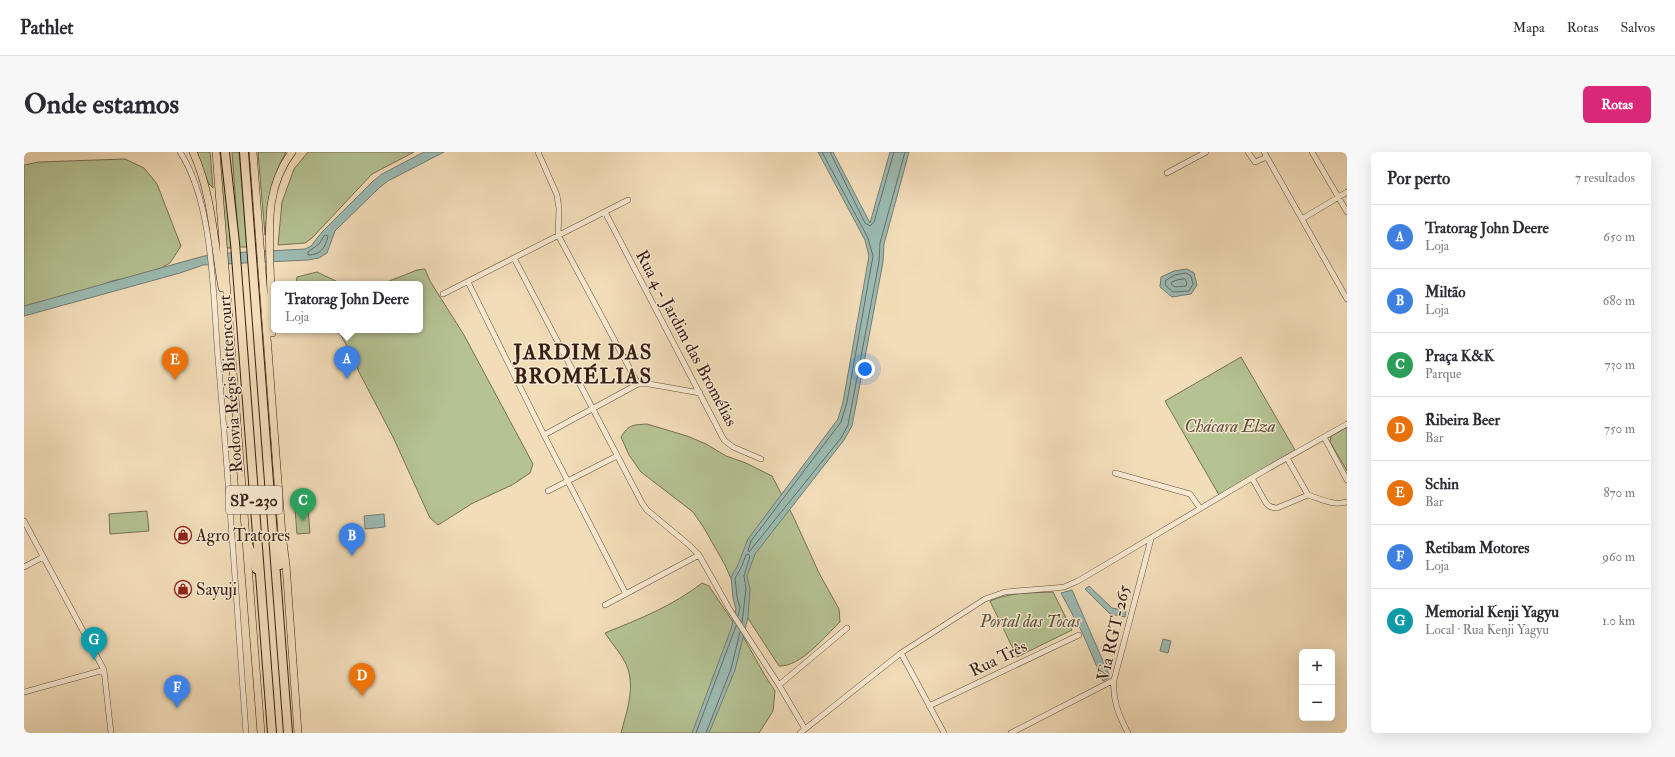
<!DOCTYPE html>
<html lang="pt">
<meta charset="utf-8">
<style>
body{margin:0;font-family:"IM FELL Double Pica",serif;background:#f7f7f7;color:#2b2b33}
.controls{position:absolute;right:12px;bottom:12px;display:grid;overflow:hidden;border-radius:6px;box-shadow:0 4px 16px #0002}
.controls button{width:36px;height:36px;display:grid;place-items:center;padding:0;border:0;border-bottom:1px solid #e1e1e2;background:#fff;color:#2b2b33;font:20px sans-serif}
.you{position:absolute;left:841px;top:217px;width:14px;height:14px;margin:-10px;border:3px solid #fff;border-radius:50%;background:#1a73e8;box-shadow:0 0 0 6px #1a73e833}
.badge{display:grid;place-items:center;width:26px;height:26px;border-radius:50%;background:#db2777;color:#fff;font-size:13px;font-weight:700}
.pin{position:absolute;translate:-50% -33px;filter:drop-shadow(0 1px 2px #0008)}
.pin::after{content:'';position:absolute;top:21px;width:14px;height:12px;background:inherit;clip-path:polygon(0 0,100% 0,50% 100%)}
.popup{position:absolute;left:247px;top:129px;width:152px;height:52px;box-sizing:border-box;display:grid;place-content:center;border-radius:6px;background:#fff;filter:drop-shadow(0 1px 3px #0005);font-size:13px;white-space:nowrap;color:#7c7c81}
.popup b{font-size:15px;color:#2b2b33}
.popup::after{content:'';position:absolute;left:50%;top:100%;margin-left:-8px;border:8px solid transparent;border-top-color:#fff}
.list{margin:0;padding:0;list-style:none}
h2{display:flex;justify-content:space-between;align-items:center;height:52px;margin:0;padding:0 16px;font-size:17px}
h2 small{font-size:13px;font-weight:400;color:#7c7c81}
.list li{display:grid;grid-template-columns:26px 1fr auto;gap:12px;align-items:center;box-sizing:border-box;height:64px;padding:0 16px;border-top:1px solid #e1e1e2}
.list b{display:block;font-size:15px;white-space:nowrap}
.list p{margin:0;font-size:13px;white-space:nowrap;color:#7c7c81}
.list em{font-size:13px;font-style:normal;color:#7c7c81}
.map{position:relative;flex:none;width:1323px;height:581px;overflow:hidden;border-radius:6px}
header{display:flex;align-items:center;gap:24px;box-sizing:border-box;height:56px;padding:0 20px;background:#fff;border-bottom:1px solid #e1e1e2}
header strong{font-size:19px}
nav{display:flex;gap:22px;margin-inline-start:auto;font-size:14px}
.intro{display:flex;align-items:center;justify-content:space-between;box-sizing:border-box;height:96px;padding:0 24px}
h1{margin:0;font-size:28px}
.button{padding:10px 18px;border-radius:6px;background:#db2777;color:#fff;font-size:14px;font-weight:700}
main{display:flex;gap:24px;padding:0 24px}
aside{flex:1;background:#fff;border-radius:6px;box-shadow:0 4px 16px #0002}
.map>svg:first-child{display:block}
.green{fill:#b5c293;stroke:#777054}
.water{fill:#9bbbb3;stroke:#747c73}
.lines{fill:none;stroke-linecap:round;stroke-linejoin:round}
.shore{stroke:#6a6c64;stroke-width:1}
.minor-casing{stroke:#674e3d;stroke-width:6}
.major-casing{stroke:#391e14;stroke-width:8}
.highway-casing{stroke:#391e14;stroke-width:10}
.minor{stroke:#f7e9d2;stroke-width:5}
.major{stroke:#f2ddb9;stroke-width:7}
.highway{stroke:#f2ddb9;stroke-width:8}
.labels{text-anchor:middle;stroke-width:3;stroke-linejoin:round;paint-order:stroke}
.shield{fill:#f7e9d2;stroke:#725b4d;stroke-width:1}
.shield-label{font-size:16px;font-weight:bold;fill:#391e14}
.street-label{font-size:17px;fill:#391e14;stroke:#f7e9d2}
.park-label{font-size:17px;font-style:italic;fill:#5e4f3a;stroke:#f7e9d2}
.poi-label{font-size:17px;fill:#391e14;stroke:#f7e9d2;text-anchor:start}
.district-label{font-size:21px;font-weight:bold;letter-spacing:1px;fill:#391e14;stroke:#f7e9d2}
</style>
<header>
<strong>Pathlet</strong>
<nav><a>Mapa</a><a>Rotas</a><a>Salvos</a></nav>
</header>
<div class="intro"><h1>Onde estamos</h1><a class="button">Rotas</a></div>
<main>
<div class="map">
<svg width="1323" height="581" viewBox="0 0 1323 581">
<rect width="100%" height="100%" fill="#f2ddb9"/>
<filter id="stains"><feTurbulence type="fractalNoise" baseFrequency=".005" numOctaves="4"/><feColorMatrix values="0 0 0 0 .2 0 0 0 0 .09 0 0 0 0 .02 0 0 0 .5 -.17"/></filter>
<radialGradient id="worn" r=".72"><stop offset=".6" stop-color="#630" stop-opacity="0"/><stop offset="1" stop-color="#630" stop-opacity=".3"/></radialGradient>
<path class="green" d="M172,0H186L189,36L185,32Z
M194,0H199L207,96H202Z
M208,0H215L223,95H215Z
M223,0H226L234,94L230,95Z
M234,0H262C246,28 244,52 241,83Z
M284,0H390L348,22L288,86L281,91L254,93L258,50L270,17Z
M101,7L120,16L133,32L157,94L146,111L128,121L88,129L49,144L0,154V13L15,10Z
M401,117L406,129L440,183L509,312L506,321L488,333L449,351L414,373L406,366L369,285L335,220L327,201L316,182L308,178H396V132H358L393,118Z
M293,120L318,132H272L273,125Z
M1217,205L1271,298L1195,343L1141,249Z
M623,272L663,284L682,292L702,304L722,311L748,324L769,364L795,421L815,457L816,470C801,484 777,515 755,514L725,468L701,413L680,376L669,360L617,320L605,303L597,285C605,272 609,273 623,272Z
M1323,275V319L1306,290L1307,284Z
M284,356L286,381L273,382L271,357Z
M123,359L125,379L86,382L85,362Z
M678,431L685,434L697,452L720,486L740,522L751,539L749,559L735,581H597C603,558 612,534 602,512C597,501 587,491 581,481C615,467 649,454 678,431Z
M1029,440L1048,478L993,505L966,449C986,440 1008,441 1029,440Z"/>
<path class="water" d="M400,0H420L364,29L356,35L311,79L303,101L295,106L284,108L179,113L156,121L0,164V154L180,104L205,101L281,97L287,94L298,80L348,30L358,22Z
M794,0H809L846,71L866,0H885L860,92L859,110L828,274L820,288L731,402L723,424L726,437L724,465L711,518L685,581H668L707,477L712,457L709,446L707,425L713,415L724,387L814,267L819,250L845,104L841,88Z
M1163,117L1170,121L1173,133L1167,142L1148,145L1136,135L1137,125L1150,119Z
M360,362L361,375L341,377L340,364Z
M1065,434L1088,456L1102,459L1101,465L1086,462L1061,437Z
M1048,438L1086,525L1079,529L1059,482L1037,441Z
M1139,487L1147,489L1144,501L1136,499Z"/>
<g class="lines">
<path class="shore" d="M798,0L844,86L849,104L823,250L817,270L727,389L724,398L725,400L817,286L824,273L855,110L856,91L881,0
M806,0L841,71L846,74L850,70L870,0
M301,83L304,84C301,96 297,103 284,103V100L295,92Z
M1162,121L1167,124L1169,132L1165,139L1149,140L1141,133L1142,128L1151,123Z
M1161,127L1163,131L1162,134L1151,135L1147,132L1148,130L1153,128Z
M714,464L716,456L713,445L711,426L717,416L722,403L724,402L726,404L720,424L722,437L718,471
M672,581L712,474
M682,581L707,517L716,480"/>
<g class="minor-casing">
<path id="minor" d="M156,0C190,52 189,145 194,206C205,331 213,456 222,581
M514,0L533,43L535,57L534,83L614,232
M1224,0L1231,10L1243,5
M1240,0L1323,147
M1288,0L1323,60
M1143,21L1182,0
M581,60L700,288L709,295L737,307
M1278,67L1323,40
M490,106L618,351L623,358L665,393L675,403L706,458L755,533L781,577
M444,130L520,283L602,442
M419,142L604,48
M520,283L614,232H625L676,241
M1300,285L1323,328
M1263,306L1284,343
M1091,321L1166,342L1176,356
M1228,326L1242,351C1245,355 1248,356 1253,356L1284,343C1297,347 1309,354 1323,350
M524,339L593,304
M0,369L80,518L87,581
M0,415L19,405
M581,453L675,403
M877,501L920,581
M755,533L823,476
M0,540L80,518
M905,554L1055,483
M776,581L877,501L961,447L981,440L1031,436L1040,435L1054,429L1238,320L1323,272
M987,581L1090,528
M1104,581C1095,564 1088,547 1090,528L1127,387"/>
</g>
<g class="major-casing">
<path id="major" d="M169,0C188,41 190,91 198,136
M192,0L237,581
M229,0L258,383L262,413L274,581
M248,181C247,158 247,135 246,113C245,72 242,35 268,0"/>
</g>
<g class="highway-casing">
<path id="highway" d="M201,0L211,91L248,581
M220,0L264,581
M222,385L232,417
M256,413L258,383"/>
</g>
<use href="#minor" class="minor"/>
<use href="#major" class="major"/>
<use href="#highway" class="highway"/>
</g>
<defs>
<g id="shop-ring" transform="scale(0.9)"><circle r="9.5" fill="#f7e9d2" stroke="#8f2418" stroke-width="1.5"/><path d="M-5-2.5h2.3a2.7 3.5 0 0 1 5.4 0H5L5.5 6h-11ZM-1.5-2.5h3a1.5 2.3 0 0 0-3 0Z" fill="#8f2418"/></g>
</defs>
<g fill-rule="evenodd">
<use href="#shop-ring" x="159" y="383"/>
<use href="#shop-ring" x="159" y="437"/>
</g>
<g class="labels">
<rect class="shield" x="202" y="334" width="56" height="28" rx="3"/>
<g class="shield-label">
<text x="230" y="354">SP-230</text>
</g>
<g class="street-label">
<text transform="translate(663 186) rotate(62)" y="6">Rua 4 - Jardim das Bromélias</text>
<text transform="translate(206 232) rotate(-94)" y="6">Rodovia Régis Bittencourt</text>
<text transform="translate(1089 481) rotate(-77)" y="6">Via RGT-265</text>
<text transform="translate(974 506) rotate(-26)" y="6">Rua Três</text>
</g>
<g class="park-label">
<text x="1206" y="280">Chácara Elza</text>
<text x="1006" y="475">Portal das Tocas</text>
</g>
<g class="poi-label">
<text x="172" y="389">Agro Tratores</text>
<text x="172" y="443">Sayuji</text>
</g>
<g class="district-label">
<text x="559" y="207">JARDIM DAS<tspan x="559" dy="24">BROMÉLIAS</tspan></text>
</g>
</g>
<rect width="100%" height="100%" filter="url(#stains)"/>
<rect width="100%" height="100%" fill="url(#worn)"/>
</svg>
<div class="controls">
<button>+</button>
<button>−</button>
</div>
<div class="you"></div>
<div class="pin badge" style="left:323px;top:227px;background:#3f7fe0">A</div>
<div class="popup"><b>Tratorag John Deere</b>Loja</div>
<div class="pin badge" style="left:328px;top:404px;background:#3f7fe0">B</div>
<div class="pin badge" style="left:279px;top:369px;background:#2e9e5b">C</div>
<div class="pin badge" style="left:338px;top:544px;background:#e8710a">D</div>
<div class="pin badge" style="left:151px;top:228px;background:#e8710a">E</div>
<div class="pin badge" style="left:153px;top:556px;background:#3f7fe0">F</div>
<div class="pin badge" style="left:70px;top:508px;background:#0f9aa8">G</div>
</div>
<aside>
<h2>Por perto<small>7 resultados</small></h2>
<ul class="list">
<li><span class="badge" style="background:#3f7fe0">A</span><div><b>Tratorag John Deere</b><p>Loja</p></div><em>650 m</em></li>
<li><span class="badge" style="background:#3f7fe0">B</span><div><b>Miltão</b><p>Loja</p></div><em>680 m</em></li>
<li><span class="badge" style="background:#2e9e5b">C</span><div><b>Praça K&amp;K</b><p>Parque</p></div><em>730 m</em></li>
<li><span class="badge" style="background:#e8710a">D</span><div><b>Ribeira Beer</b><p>Bar</p></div><em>750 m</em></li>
<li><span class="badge" style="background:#e8710a">E</span><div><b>Schin</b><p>Bar</p></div><em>870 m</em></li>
<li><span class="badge" style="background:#3f7fe0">F</span><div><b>Retibam Motores</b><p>Loja</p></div><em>960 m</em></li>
<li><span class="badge" style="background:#0f9aa8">G</span><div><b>Memorial Kenji Yagyu</b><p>Local · Rua Kenji Yagyu</p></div><em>1.0 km</em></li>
</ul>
</aside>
</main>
